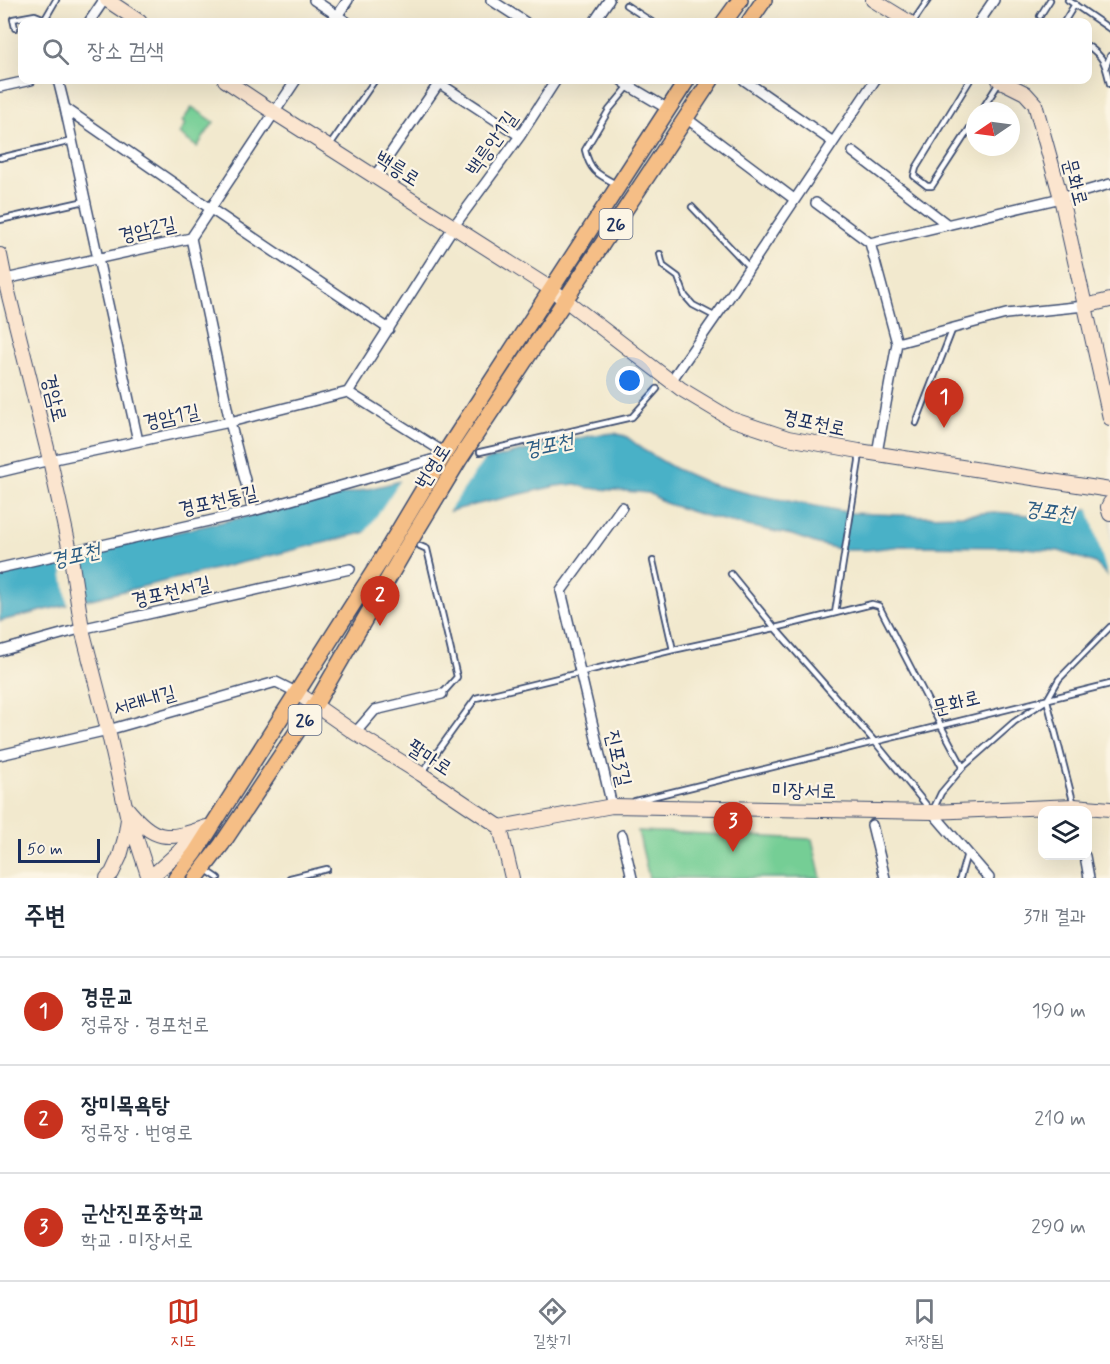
<!DOCTYPE html>
<html lang="ko">
<meta charset="utf-8">
<style>
body{margin:0;font-family:Mynerve,"Poor Story",sans-serif;background:#f2f2f3;color:#1f2937}
.controls{position:absolute;right:18px;bottom:18px;display:grid;overflow:hidden;border-radius:12px;box-shadow:0 6px 24px #0002}
.controls button{width:54px;height:54px;display:grid;place-items:center;padding:0;border:0;border-bottom:2px solid #e0e1e3;background:#fff;color:#1f2937;font:30px sans-serif}
.compass{position:absolute;left:966px;top:102px;width:54px;height:54px;border-radius:50%;background:#fff;box-shadow:0 6px 24px #0002;rotate:257deg}
.scale{position:absolute;left:18px;bottom:15px;width:82px;box-sizing:border-box;padding-left:6px;border:3px solid #1b2f5e;border-top:0;font-size:16px;line-height:21px;white-space:nowrap;color:#1b2f5e;-webkit-text-stroke:4px #fcf5e5;paint-order:stroke}
.you{position:absolute;left:630px;top:381px;width:21px;height:21px;margin:-15px;border:4px solid #fff;border-radius:50%;background:#1a73e8;box-shadow:0 0 0 9px #1a73e833}
.badge{display:grid;place-items:center;width:39px;height:39px;border-radius:50%;background:#c8321e;color:#fff;font-size:20px;font-weight:700}
.pin{position:absolute;translate:-50% -50px;filter:drop-shadow(0 2px 3px #0008)}
.pin::after{content:'';position:absolute;top:32px;width:21px;height:18px;background:inherit;clip-path:polygon(0 0,100% 0,50% 100%)}
.list{margin:0;padding:0;list-style:none}
h2{display:flex;justify-content:space-between;align-items:center;height:78px;margin:0;padding:0 24px;font-size:26px}
h2 small{font-size:20px;font-weight:400;color:#747a83}
.list li{display:grid;grid-template-columns:39px 1fr auto;gap:18px;align-items:center;box-sizing:border-box;height:108px;padding:0 24px;border-top:2px solid #e0e1e3}
.list b{display:block;font-size:22px;white-space:nowrap}
.list p{margin:0;font-size:20px;white-space:nowrap;color:#747a83}
.list em{font-size:20px;font-style:normal;color:#747a83}
.icon{flex:none;width:33px;height:33px;fill:none;stroke:currentColor;stroke-width:2;stroke-linecap:round;stroke-linejoin:round}
.map{position:relative;flex:none;width:1110px;height:878px;overflow:hidden}
.search{position:absolute;background:#fff;box-shadow:0 6px 24px #0002;left:18px;right:18px;top:18px;height:66px;display:flex;align-items:center;gap:15px;box-sizing:border-box;padding:0 21px;border-radius:12px;color:#747a83;font-size:22px}
.sheet{height:402px;background:#fff}
nav{display:flex;justify-content:space-around;align-items:center;box-sizing:border-box;height:84px;border-top:2px solid #e0e1e3;background:#fff;font-size:16px;color:#747a83}
nav a{display:grid;justify-items:center;gap:3px}
nav .on{color:#c8321e}
.map>svg:first-child{display:block}
.green{fill:#74ce95;stroke:#487e7a;stroke-width:1.5}
.water{fill:#48b1c7;stroke:#327092;stroke-width:1.5}
.pier{fill:#f2e9ce}
.lines{fill:none;stroke-linecap:round;stroke-linejoin:round}
.lane-casing{stroke:#3b4b6f;stroke-width:8}
.street-casing{stroke:#3b4b6f;stroke-width:12}
.secondary-casing{stroke:#3b4b6f;stroke-width:16}
.primary-casing{stroke:#3b4b6f;stroke-width:18}
.lane{stroke:#fff;stroke-width:4.5}
.street{stroke:#fff;stroke-width:9}
.secondary{stroke:#fbe5cf;stroke-width:14}
.primary{stroke:#f5be86;stroke-width:15}
.labels{text-anchor:middle;stroke-width:4.5;stroke-linejoin:round;paint-order:stroke}
.shield{fill:#fcf5e5;stroke:#5e6a86;stroke-width:1.5}
.shield-label{font-size:18px;font-weight:bold;fill:#1b2f5e}
.street-label{font-size:20px;fill:#1b2f5e;stroke:#fcf5e5}
.water-label{font-size:21px;font-style:italic;fill:#2b5c83;stroke:#fcf5e5}
</style>
<div class="map">
<svg width="1110" height="878" viewBox="0 0 1110 878">
<rect width="100%" height="100%" fill="#fcf5e5"/>
<filter id="ink" filterUnits="userSpaceOnUse"><feTurbulence type="fractalNoise" baseFrequency=".0167" numOctaves="2"/><feDisplacementMap in="SourceGraphic" scale="12" xChannelSelector="R" yChannelSelector="G"/><feConvolveMatrix kernelMatrix="1 2 1 2 8 2 1 2 1" color-interpolation-filters="sRGB"/></filter>
<filter id="wash" filterUnits="userSpaceOnUse"><feTurbulence type="fractalNoise" baseFrequency=".008" numOctaves="4" result="noise"/><feDisplacementMap in="SourceGraphic" scale="24" xChannelSelector="R" yChannelSelector="G"/><feGaussianBlur stdDeviation="1.35" result="paint"/><feColorMatrix in="noise" values="0 0 0 0 0 0 0 0 0 0 0 0 0 0 0 0 0 1.4 0 .05"/><feComposite in="paint" operator="in"/></filter>
<g filter="url(#wash)">
<rect width="100%" height="100%" fill="#f2e9ce"/>
<path class="green" d="M192,107L214,122L197,147L179,134L185,124L182,122Z
M638,831L812,839L821,878H649Z"/>
<path class="water" d="M615,433L627,437L645,451L674,468L710,484L751,494L852,513L925,516L962,515L994,512L1062,518L1077,516L1086,509L1110,512L1109,577L1095,563L1059,551L1015,547L902,546L867,550H844L818,544L792,535L743,525L702,515L665,503L649,493L587,488L576,484L556,486L474,505L335,540L0,621V574L75,555L360,491L543,446L594,435Z"/>
<path class="pier" d="M485,458L447,514L363,536L402,478Z
M1088,507L1110,509V584Z
M77,552L86,603L68,607L60,556Z"/>
</g>
<g filter="url(#ink)">
<g class="lines">
<g class="lane-casing">
<path id="lane" d="M1068,0L1110,29
M626,5L652,22
M1040,16L1050,0
M913,22L928,0
M1064,22L1075,4
M15,28L13,19L35,15L45,19L56,0
M1088,46C1105,58 1105,64 1110,84
M1106,66L1110,56
M970,80L916,168L914,176L927,186H932L975,120
M981,111L999,83
M330,145L375,80
M0,158L72,141
M616,184C597,174 590,171 585,150L609,110L629,86
M692,207L749,267
M0,220L85,201
M660,254L663,266L678,277L685,296L693,305L716,317
M916,423L953,328
M480,452L632,417L657,389
M420,546L427,549L457,677L442,694
M653,561L673,650
M731,574L775,628L872,604L879,606L941,726L963,767
M835,613L859,461V454
M1047,700L1074,805
M422,773L476,698L673,650L775,628L875,742L932,812L941,793L963,767L1014,722L1047,700L1059,679L1110,627
M635,801L1110,684
M209,872L218,878
M290,878L327,869
M960,878L967,853"/>
</g>
<g class="street-casing">
<path id="street" d="M314,0L347,22
M491,0L525,22
M89,22L104,0
M333,22L348,0
M594,22L609,0
M979,22L994,0
M58,80L65,108L211,209L389,329
M621,80L629,86L668,109
M744,80L833,142
M436,81L520,136
M0,87L31,80
M65,108L138,441
M686,118L794,199
M853,152L948,225
M375,176L439,83
M816,203L870,243
M191,238L230,422L253,511
M1,280L191,238L296,80
M897,343L1006,314L1085,306
M671,381L735,289L875,80
M348,392L445,453
M877,453L897,343L870,243L1061,198L1110,184
M0,472L50,460L230,422L348,392L454,226L520,136L556,80
M0,568L253,511L442,457
M0,651L76,630L350,569
M355,733L375,710L442,694
M0,755L108,730L276,682L296,692
M612,806L561,591L622,507
M932,812L989,878
M872,825L885,878
M622,835L632,878
M1085,856L1089,878"/>
</g>
<g class="secondary-casing">
<path id="secondary" d="M107,0L140,22
M873,0L909,22
M225,80L275,113L551,289L681,389L731,419L788,438L859,451L1110,490
M999,80L1025,93L1035,104L1061,198L1110,418
M0,255L5,280L50,460L70,551L82,629L108,730L128,819L125,838L120,856L112,873L107,878
M1085,306L1110,300
M1110,503L1108,507L1110,514
M296,692L355,733L421,774L500,827L512,878
M126,807C154,842 167,841 206,827
M130,819L149,878
M500,827L612,806L932,812L1074,806L1110,809
M150,878L203,830"/>
</g>
<g class="primary-casing">
<path id="primary" d="M724,22L740,0
M749,22L764,0
M176,878L195,853L381,560L445,453L687,80
M196,878L222,844L318,700L403,553L459,460L711,80"/>
</g>
<use href="#lane" class="lane"/>
<use href="#street" class="street"/>
<use href="#secondary" class="secondary"/>
<use href="#primary" class="primary"/>
</g>
</g>
<g class="labels">
<g class="shield">
<rect x="599.5" y="209" width="33" height="30" rx="4.5"/>
<rect x="288.5" y="705" width="33" height="30" rx="4.5"/>
</g>
<g class="shield-label">
<text x="616" y="230">26</text>
<text x="305" y="726">26</text>
</g>
<g class="street-label">
<text transform="translate(491 143) rotate(-55)" y="7">백릉안1길</text>
<text transform="translate(398 168) rotate(32)" y="7">백릉로</text>
<text transform="translate(1076 182) rotate(75)" y="7">문화로</text>
<text transform="translate(147 229) rotate(-13)" y="7">경암2길</text>
<text transform="translate(55 398) rotate(76)" y="7">경암로</text>
<text transform="translate(171 416) rotate(-12)" y="7">경암1길</text>
<text transform="translate(814 422) rotate(12)" y="7">경포천로</text>
<text transform="translate(432 466) rotate(-58)" y="7">번영로</text>
<text transform="translate(218 500) rotate(-13)" y="7">경포천동길</text>
<text transform="translate(171 591) rotate(-13)" y="7">경포천서길</text>
<text transform="translate(144 700) rotate(-16)" y="7">서래내길</text>
<text transform="translate(956 702) rotate(-14)" y="7">문화로</text>
<text transform="translate(430 757) rotate(33)" y="7">팔마로</text>
<text transform="translate(619 758) rotate(77)" y="7">진포3길</text>
<text transform="translate(804 790) rotate(1)" y="7">미장서로</text>
</g>
<g class="water-label">
<text transform="translate(548 445) rotate(-12)" y="7">경포천</text>
<text transform="translate(1049 511) rotate(7)" y="7">경포천</text>
<text transform="translate(75 555) rotate(-13)" y="7">경포천</text>
</g>
</g>
</svg>
<div class="controls">
<button><svg class="icon" aria-label="layers" viewBox="0 0 24 24"><path d="M12 4l9 5-9 5-9-5zM3 14l9 5 9-5"/></svg></button>
</div>
<svg class="compass" viewBox="-18 -18 36 36"><path d="M0-13l5 13h-10z" fill="#e53935"/><path d="M0 13l5-13h-10z" fill="#747a83"/></svg>
<div class="scale">50 m</div>
<div class="you"></div>
<div class="pin badge" style="left:944px;top:428px">1</div>
<div class="pin badge" style="left:380px;top:626px">2</div>
<div class="pin badge" style="left:733px;top:852px">3</div>
<div class="search"><svg class="icon" aria-label="search" viewBox="0 0 24 24"><circle cx="10" cy="10" r="6"/><path d="M15 15l6 6"/></svg>장소 검색</div>
</div>
<section class="sheet">
<h2>주변<small>3개 결과</small></h2>
<ul class="list">
<li><span class="badge">1</span><div><b>경문교</b><p>정류장 · 경포천로</p></div><em>190 m</em></li>
<li><span class="badge">2</span><div><b>장미목욕탕</b><p>정류장 · 번영로</p></div><em>210 m</em></li>
<li><span class="badge">3</span><div><b>군산진포중학교</b><p>학교 · 미장서로</p></div><em>290 m</em></li>
</ul>
</section>
<nav>
<a class="on"><svg class="icon" aria-label="map" viewBox="0 0 24 24"><path d="M3 6l6-2 6 2 6-2v14l-6 2-6-2-6 2zM9 4v14M15 6v14"/></svg>지도</a>
<a><svg class="icon" aria-label="directions" viewBox="0 0 24 24"><path d="M12 3l9 9-9 9-9-9zM9 14v-3h6M13 9l2 2-2 2"/></svg>길찾기</a>
<a><svg class="icon" aria-label="saved" viewBox="0 0 24 24"><path d="M7 4h10v16l-5-4-5 4z"/></svg>저장됨</a>
</nav>
